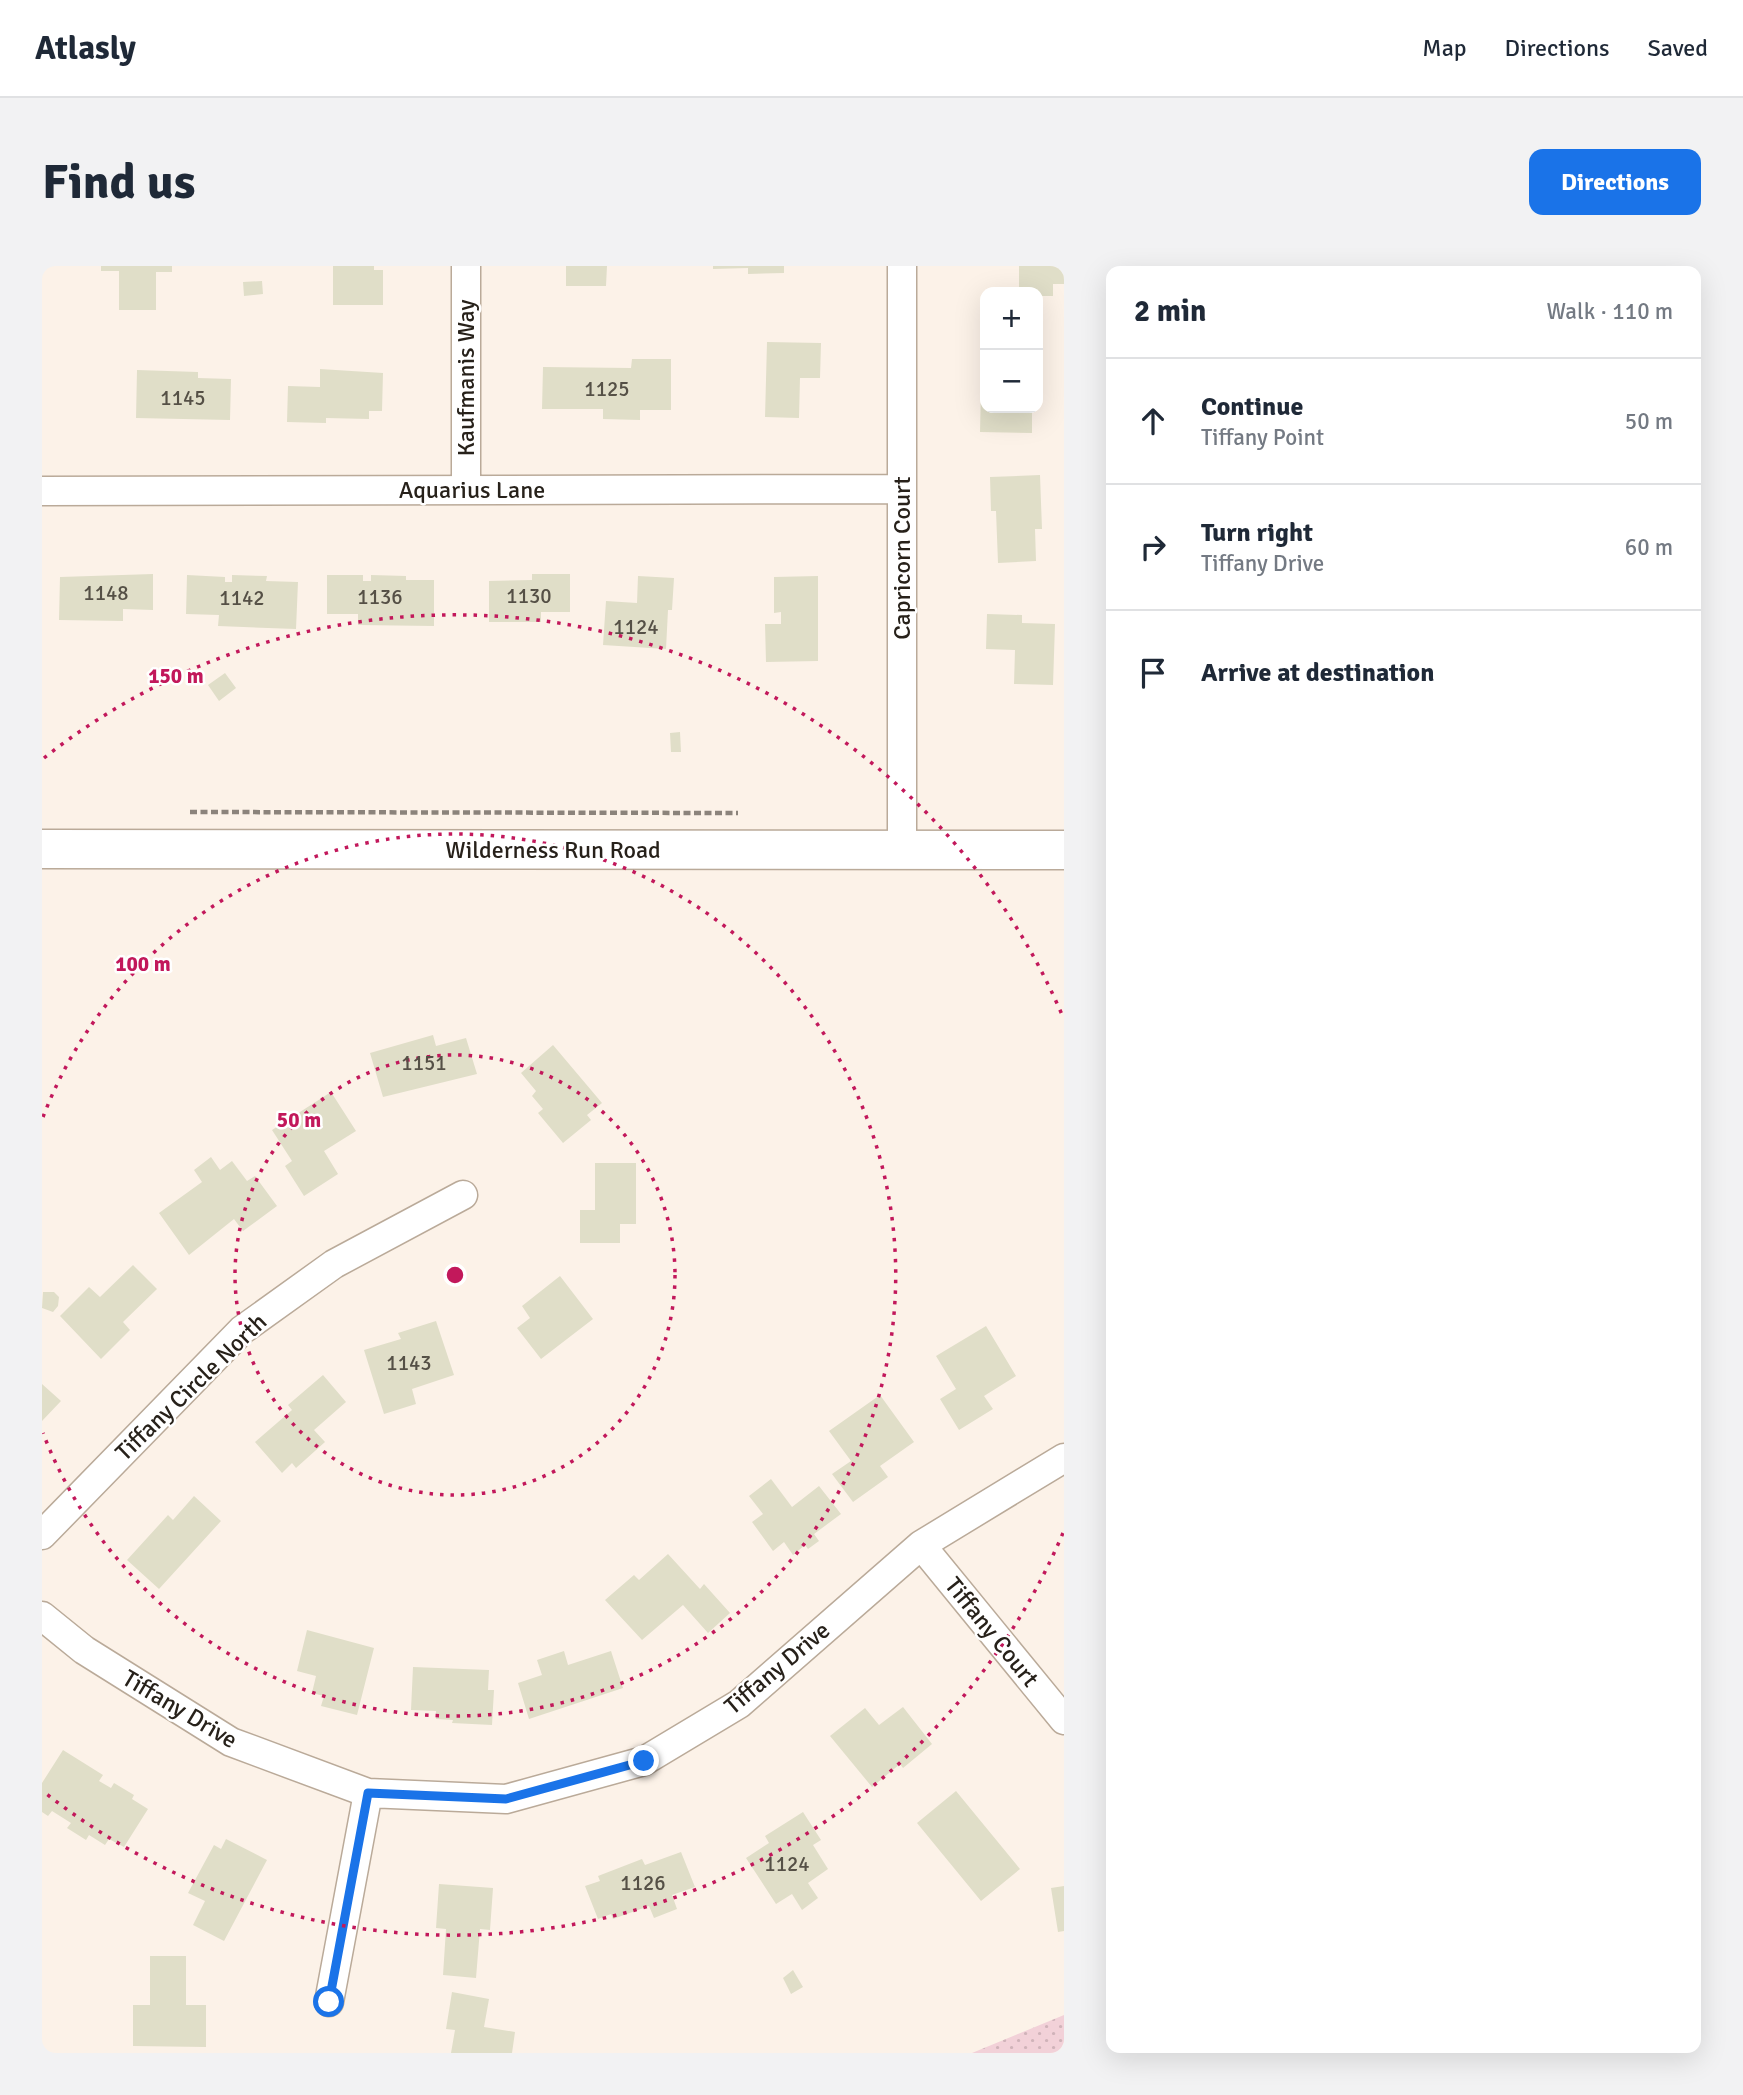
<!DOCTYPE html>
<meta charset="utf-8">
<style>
body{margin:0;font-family:Signika,sans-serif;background:#f2f2f3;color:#1f2937}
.controls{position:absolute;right:21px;top:21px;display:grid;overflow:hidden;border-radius:14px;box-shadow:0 7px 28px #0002}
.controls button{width:63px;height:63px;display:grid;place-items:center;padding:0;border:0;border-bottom:2px solid #e0e1e3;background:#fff;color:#1f2937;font:35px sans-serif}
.stop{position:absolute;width:21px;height:21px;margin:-16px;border:5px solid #1a73e8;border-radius:50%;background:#fff}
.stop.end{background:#1a73e8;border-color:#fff;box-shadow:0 2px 7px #0008}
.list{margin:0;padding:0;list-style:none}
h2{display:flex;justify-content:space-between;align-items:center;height:91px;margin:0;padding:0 28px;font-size:30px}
h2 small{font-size:23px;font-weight:400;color:#747a83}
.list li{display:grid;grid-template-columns:46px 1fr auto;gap:21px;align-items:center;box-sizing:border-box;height:126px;padding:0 28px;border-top:2px solid #e0e1e3}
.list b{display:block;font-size:26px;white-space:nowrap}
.list p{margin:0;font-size:23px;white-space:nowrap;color:#747a83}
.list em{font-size:23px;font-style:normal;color:#747a83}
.icon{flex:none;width:38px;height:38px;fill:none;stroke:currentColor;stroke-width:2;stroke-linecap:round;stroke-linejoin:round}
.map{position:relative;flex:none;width:1022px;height:1787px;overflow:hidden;border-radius:14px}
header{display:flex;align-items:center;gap:42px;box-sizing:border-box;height:98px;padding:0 35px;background:#fff;border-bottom:2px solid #e0e1e3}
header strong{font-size:33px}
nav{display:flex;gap:38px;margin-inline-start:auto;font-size:24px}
.intro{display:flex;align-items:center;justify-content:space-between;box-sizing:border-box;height:168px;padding:0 42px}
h1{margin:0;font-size:49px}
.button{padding:18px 32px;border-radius:14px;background:#1a73e8;color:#fff;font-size:24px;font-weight:700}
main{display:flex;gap:42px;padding:0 42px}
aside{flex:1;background:#fff;border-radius:14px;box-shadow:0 7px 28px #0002}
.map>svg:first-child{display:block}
.park{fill:url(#park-dots)}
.building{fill:#e0dec8}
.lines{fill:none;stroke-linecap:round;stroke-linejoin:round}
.street-casing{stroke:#baaa99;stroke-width:31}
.secondary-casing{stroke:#baaa99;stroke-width:41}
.path{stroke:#8b837b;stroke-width:4.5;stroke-dasharray:7 3.5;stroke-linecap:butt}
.street{stroke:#fff;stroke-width:28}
.secondary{stroke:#fff;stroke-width:38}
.route{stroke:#1a73e8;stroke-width:9}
.ring{fill:none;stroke:#c2185b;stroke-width:3.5;stroke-dasharray:3.5 7}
.labels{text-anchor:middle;stroke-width:5;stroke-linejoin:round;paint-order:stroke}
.number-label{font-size:21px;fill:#555046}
.street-label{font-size:24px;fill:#27211a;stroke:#fff}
.centre{fill:#c2185b;stroke:#fff;stroke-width:3.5}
.ring-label{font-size:21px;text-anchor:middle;font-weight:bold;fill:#c2185b;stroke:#fff;stroke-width:5;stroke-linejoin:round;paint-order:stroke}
</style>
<header>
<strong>Atlasly</strong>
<nav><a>Map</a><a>Directions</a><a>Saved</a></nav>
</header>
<div class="intro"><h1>Find us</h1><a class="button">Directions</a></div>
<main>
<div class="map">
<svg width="1022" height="1787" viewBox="0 0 1022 1787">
<defs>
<pattern id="park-dots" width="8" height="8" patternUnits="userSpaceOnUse" patternTransform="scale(1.75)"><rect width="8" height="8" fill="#f2d1d8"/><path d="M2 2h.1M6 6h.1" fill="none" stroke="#d0b3b9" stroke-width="1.8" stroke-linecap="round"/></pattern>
</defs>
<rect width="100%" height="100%" fill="#fcf2e8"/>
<path class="park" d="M1022,1749V1787H930Z"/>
<path class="building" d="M59,0H130V6H114V44H77V5H59Z
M291,0H332V4H341V39H291Z
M524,0H565L564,20H524Z
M671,0H742V7L706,8V2L671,3Z
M977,0H1022V18H1011V30H996V26H977Z
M220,15L221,28L202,30L201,16Z
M725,76L779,77L778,112H758L757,152L723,151Z
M940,81H943V142H990V167L938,166Z
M590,93H629V144H598V154L561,153V143H500L501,101L589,102Z
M278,103L341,107L340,145H327V153L284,152V157L245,156L246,120L278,121Z
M95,104L156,106V112L189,113L188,154L94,152Z
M998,209L1000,263H993L994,295L956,297L954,245H949L948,211Z
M111,308V344L81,343V355L17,354L18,311Z
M490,308H528V346H499V356H447V315L490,314Z
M145,309L183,311V316H190V309L225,310L224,315L256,316L254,363L176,360L177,349L144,348Z
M285,309H321V315H329V309L364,310V314H392V360L316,359V348H285Z
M596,310L632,312L630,344H626L624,383L561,379L564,335L595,337Z
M776,310V395L724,396L723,358H739V346L732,347V311Z
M945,348L980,349V357L1013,358L1011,419L972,418L973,384L944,383Z
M183,407L194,422L177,435L166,419Z
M638,466L639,486H629L628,467Z
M391,769L394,780L424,772L435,808L341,831L328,787Z
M511,779L560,837L545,849L549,854L521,877L496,847L501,843L490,830L494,825L479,807Z
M289,826L314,865L282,885L296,908L262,930L243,900L250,895L230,864Z
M169,891L178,904L190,895L205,915L213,910L235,940L201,965L192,953L147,989L117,947L160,916L152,904Z
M553,897H594V958H578V977H538V944H553Z
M91,999L115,1023L81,1056L88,1064L59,1093L18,1050L47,1021L58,1031Z
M518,1010L551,1053L499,1093L475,1062L488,1052L480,1040Z
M1,1026H12L17,1031L16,1040L11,1046L0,1042Z
M394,1055L412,1109L370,1123L374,1138L342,1148L322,1084L359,1073L356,1067Z
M944,1060L974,1110L942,1130L951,1143L917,1164L898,1133L914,1123L894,1090Z
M281,1109L304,1136L272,1164L283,1176L254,1202L250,1197L240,1207L213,1176L250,1144L246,1139Z
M0,1118L19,1135L0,1155Z
M838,1129L872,1176L838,1200L846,1211L811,1236L790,1208L809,1195L787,1165Z
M729,1213L750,1241L777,1220L799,1248L772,1268L777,1275L766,1283L763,1279L751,1289L742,1276L731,1285L710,1256L721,1248L707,1230Z
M152,1230L179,1255L117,1323L85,1294L126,1249L131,1254Z
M626,1288L658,1323L662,1318L688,1347L666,1367L641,1339L600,1374L563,1334L592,1309L597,1314Z
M265,1364L332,1382L315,1449L279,1440L282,1430L270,1427L274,1410L255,1405Z
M522,1385L526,1399L569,1385L581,1422L487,1453L476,1417L500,1409L495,1394Z
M371,1401L447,1404L446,1424H452L450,1459L410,1457L411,1454L394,1453V1445L369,1444Z
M861,1441L890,1478L861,1502L858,1498L830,1521L788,1470L823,1442L837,1459Z
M21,1484L61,1509L57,1515L69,1522L72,1517L92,1529L90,1533L106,1543L82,1581L67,1573L63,1579L47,1569L44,1574L25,1562L29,1557L10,1545L6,1550L0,1546V1517Z
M914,1525L978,1603L939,1635L875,1557Z
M761,1546L779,1574L771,1579L786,1603L766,1617L776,1632L760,1644L750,1628L734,1638L704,1592L727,1577L723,1570Z
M184,1573L225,1594L182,1675L151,1659L163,1635L146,1627L172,1579L179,1583Z
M639,1586L653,1621L630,1629L635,1643L612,1652L607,1640L571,1653L569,1648L556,1653L543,1620L558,1615L556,1610L600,1593L603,1599Z
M397,1618L451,1622L448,1664L438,1663L434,1712L401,1709L404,1663L394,1662Z
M1022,1620V1665L1016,1666L1009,1622Z
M108,1690H144V1739H164V1781L91,1780V1739H108Z
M751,1704L761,1721L749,1728L741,1712Z
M410,1726L447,1733L442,1761L473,1766L470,1787H409L413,1764L404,1763Z"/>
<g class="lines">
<g class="street-casing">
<path id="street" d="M424,0V224
M0,225L860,223
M860,584V0
M0,1269L200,1064L292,998L421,929
M879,1279L1022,1454
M0,1350L42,1384L189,1476L326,1527L464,1533L602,1495L697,1438L879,1279L1022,1192
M287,1736L326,1527"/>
</g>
<g class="secondary-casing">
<path id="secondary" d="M0,583L1022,584"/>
</g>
<path class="path" d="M148,546L696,547"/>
<use href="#street" class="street"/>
<use href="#secondary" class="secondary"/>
</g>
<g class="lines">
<path class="route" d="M287,1736L326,1527L464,1533L602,1495"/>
</g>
<g class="ring">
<circle cx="413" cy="1009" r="220"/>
<path d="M1 851A441 441 0 1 1 1 1167"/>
<path d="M1021 1267A661 661 0 0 1 2 1526M2 492A661 661 0 0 1 1021 751"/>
</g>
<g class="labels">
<g class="number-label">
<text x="565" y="130">1125</text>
<text x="141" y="139">1145</text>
<text x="64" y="334">1148</text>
<text x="487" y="337">1130</text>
<text x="338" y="338">1136</text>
<text x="200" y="339">1142</text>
<text x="594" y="368">1124</text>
<text x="382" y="804">1151</text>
<text x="367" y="1104">1143</text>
<text x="745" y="1605">1124</text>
<text x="601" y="1624">1126</text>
</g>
<g class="street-label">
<text transform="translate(424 112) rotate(-90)" y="8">Kaufmanis Way</text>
<text x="430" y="232">Aquarius Lane</text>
<text transform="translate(860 292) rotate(-90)" y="8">Capricorn Court</text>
<text x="511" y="592">Wilderness Run Road</text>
<text transform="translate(149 1121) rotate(-44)" y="8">Tiffany Circle North</text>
<text transform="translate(950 1366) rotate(51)" y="8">Tiffany Court</text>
<text transform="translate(735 1402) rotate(-40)" y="8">Tiffany Drive</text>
<text transform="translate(138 1443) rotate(31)" y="8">Tiffany Drive</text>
</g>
</g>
<circle cx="413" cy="1009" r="10" class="centre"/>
<g class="ring-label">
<text x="134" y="417">150 m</text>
<text x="101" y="705">100 m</text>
<text x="257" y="861">50 m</text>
</g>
</svg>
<div class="controls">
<button>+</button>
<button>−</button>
</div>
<div class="stop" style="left:287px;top:1736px"></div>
<div class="stop end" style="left:602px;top:1495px"></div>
</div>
<aside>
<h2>2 min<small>Walk · 110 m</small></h2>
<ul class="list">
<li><svg class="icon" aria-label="ahead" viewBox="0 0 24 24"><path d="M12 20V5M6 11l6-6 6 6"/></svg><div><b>Continue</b><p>Tiffany Point</p></div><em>50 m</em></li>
<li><svg class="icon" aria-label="right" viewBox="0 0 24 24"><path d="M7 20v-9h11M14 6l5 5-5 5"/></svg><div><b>Turn right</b><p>Tiffany Drive</p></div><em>60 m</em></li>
<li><svg class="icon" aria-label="arrive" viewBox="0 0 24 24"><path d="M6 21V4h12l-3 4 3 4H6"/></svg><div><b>Arrive at destination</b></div></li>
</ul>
</aside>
</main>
